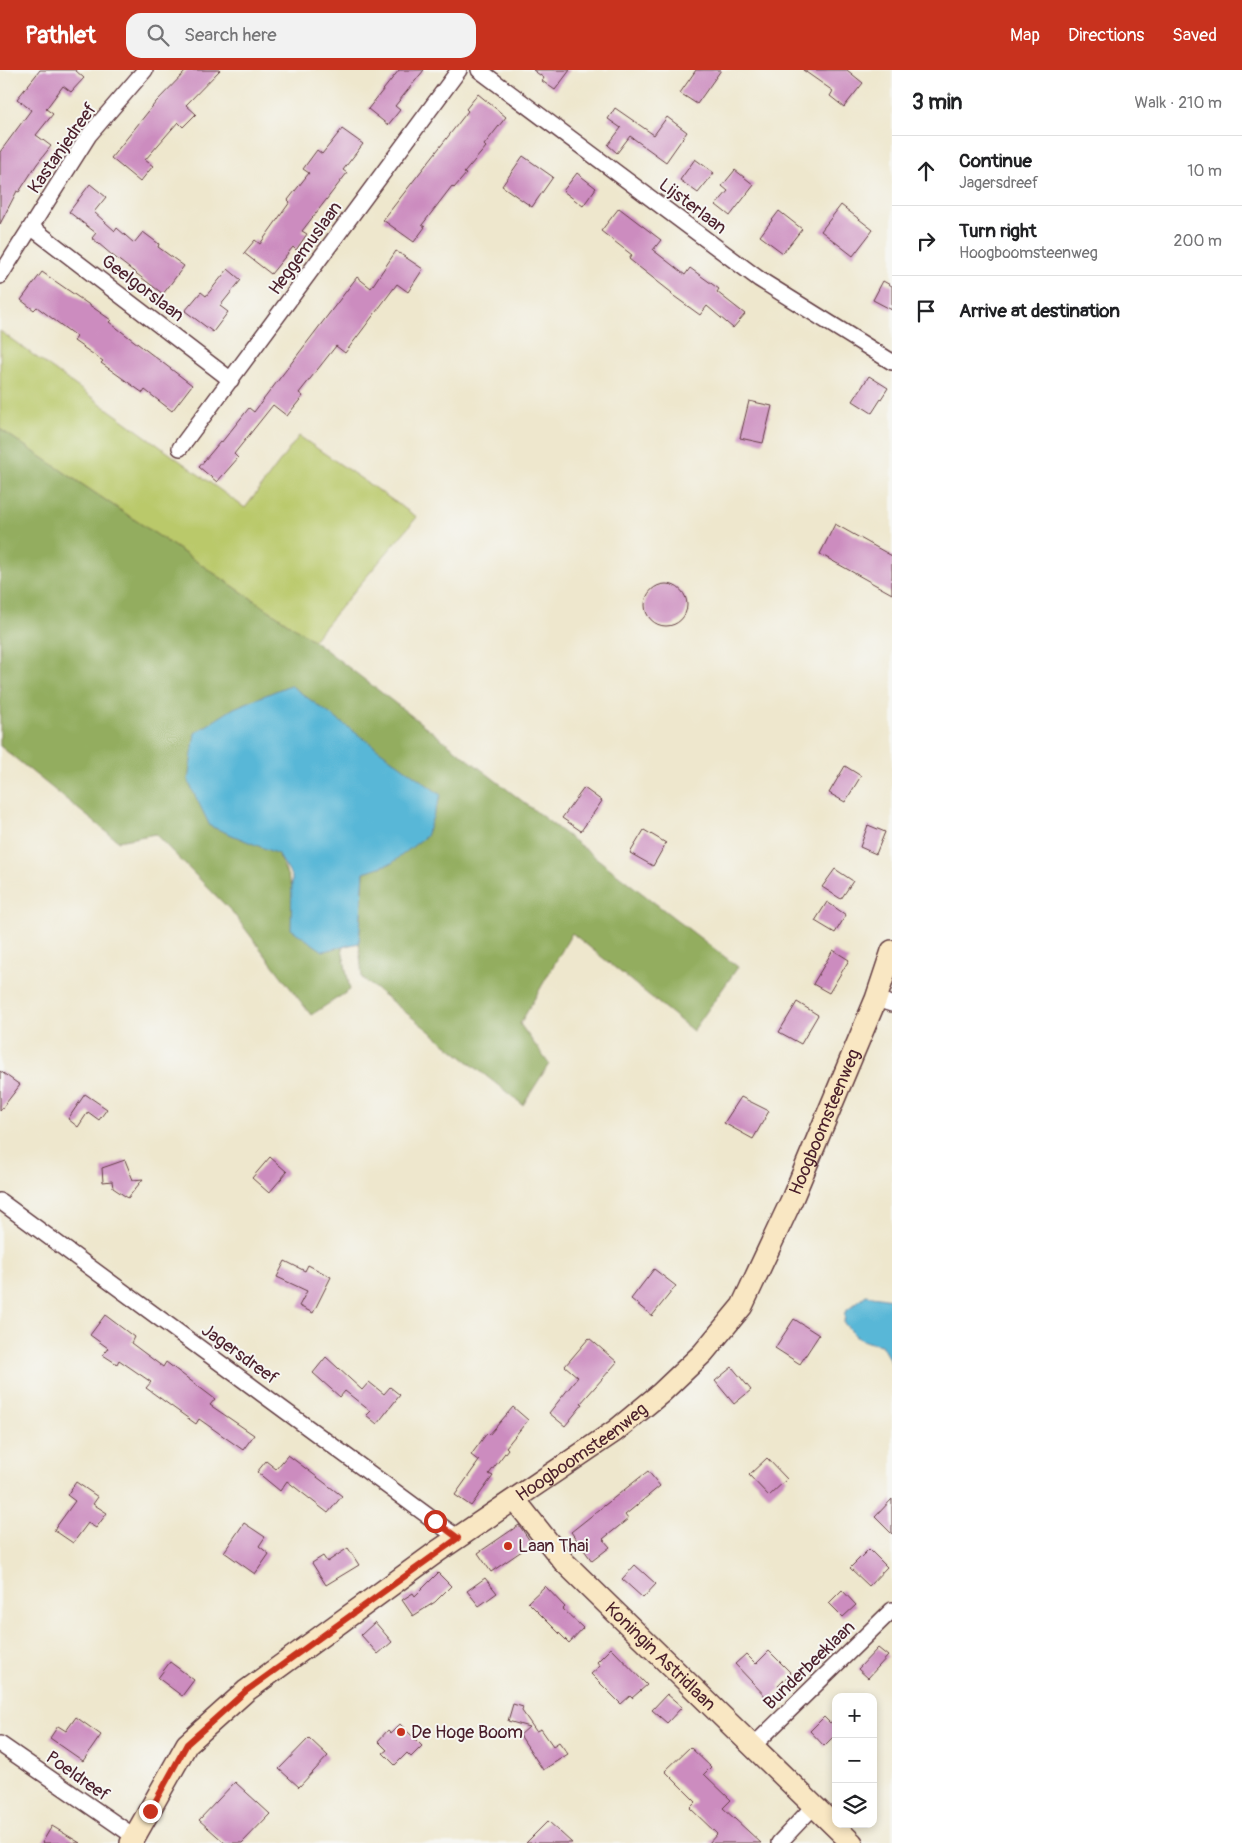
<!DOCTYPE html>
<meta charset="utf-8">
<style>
body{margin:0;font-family:Pangolin,sans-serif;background:#f2f2f2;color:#202124}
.controls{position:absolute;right:15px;bottom:15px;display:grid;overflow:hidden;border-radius:10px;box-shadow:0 2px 8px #0003}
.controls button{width:45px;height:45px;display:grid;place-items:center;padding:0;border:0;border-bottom:1px solid #e0e0e0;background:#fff;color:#202124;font:25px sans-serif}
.stop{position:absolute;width:15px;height:15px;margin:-11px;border:4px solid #c8321e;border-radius:50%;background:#fff}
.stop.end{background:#c8321e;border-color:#fff;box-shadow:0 1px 5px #0008}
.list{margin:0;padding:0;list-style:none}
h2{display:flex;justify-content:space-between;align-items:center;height:65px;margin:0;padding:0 20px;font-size:21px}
h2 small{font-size:16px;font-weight:400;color:#757577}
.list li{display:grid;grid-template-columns:32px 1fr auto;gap:15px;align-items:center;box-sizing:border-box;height:70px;padding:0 20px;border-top:1px solid #e0e0e0}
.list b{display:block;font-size:19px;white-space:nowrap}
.list p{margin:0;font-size:16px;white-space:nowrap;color:#757577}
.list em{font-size:16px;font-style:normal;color:#757577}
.icon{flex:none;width:28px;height:28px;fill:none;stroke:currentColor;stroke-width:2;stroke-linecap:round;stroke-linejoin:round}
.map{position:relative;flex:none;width:892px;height:1773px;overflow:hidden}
header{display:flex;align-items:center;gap:30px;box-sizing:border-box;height:70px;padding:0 25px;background:#c8321e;color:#fff}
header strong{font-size:24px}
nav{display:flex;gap:28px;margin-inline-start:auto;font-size:18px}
.search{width:350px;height:45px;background:#f2f2f2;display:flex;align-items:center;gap:12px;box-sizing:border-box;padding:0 18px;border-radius:15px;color:#757577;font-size:19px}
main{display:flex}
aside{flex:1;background:#fff}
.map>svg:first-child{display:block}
.green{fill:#bac96b;stroke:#82744b}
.forest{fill:#93ad5f;stroke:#6e6645}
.water{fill:#59b7d7;stroke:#526b81}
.building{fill:#cc8cbf}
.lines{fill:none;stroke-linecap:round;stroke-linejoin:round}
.street-casing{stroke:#633d43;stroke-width:18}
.secondary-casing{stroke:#633d43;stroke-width:24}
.street{stroke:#fff;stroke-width:15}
.secondary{stroke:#f9e7c3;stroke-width:21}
.route{stroke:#c8321e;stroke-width:6}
.poi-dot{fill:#c8321e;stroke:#f6f6f2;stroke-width:2}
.labels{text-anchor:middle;stroke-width:4;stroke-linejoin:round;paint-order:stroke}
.street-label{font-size:18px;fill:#4a1f2b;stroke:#f6f6f2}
.poi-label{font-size:18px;fill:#4a1f2b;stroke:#f6f6f2;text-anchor:start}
</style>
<header>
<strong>Pathlet</strong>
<div class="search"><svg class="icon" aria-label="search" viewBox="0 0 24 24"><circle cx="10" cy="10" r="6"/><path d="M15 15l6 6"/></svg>Search here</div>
<nav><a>Map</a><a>Directions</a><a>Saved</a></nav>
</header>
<main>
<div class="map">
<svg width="892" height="1773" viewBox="0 0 892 1773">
<rect width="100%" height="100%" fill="#f6f6f2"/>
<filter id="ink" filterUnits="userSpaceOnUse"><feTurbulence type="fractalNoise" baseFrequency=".02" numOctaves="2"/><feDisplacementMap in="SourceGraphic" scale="10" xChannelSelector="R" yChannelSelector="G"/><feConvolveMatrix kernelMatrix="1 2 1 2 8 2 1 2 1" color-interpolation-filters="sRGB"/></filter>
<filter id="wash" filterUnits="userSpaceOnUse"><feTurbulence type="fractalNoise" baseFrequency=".0096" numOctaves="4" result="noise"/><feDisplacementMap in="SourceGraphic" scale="20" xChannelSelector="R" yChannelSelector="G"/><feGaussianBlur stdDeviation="1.12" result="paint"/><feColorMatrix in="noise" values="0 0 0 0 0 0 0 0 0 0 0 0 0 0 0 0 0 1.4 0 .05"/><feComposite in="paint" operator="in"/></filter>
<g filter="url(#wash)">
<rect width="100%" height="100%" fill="#eee7cd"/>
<path class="green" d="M0,261L245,438L299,366L417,447L313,570L0,359Z"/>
<path class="forest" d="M0,359L313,570L738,897L693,961L572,863L520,954L549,994L523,1035L362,908L359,873L364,802L392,793L210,756L278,783L303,843L341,873L350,920L311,945L233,843L155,764L118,771L0,676Z"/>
<path class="water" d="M290,615L441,725L426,766L392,793L364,802L359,873L323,881L291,859L292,807L278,784L210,756L188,711L195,663L234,638Z
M866,1225L892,1229V1294L881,1275C859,1271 858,1269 844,1253L845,1242Z"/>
<g id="blocks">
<path class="building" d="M40,0H75L84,8L71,22L63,16L46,39L53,44L36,65L51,76L37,94L19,122L17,121L0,154V82L31,40L17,29Z
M187,0H220L186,35L196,44L183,57L178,52L145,90L153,96L140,112L111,88L156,32Z
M399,0H424L395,36L400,40L388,55L368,39Z
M533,0H570L555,20L542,11L544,8Z
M696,0H721L697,34L680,23Z
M803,0H847L863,13L844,37L830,26L833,21Z
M478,24L506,47L484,75L486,77L464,103L466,104L454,118L452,116L422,155L425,157L414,172L383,150L468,41L466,39Z
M615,38L654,65L667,47L687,62L666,92L630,66L617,83L608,75L621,58L608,49Z
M342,59L363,74L343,100L347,103L302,161L307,164L296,180L293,177L271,204L244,183L255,170L260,174L290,132L288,130L309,103L303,99L317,80L322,84Z
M523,86L553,107L532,137L502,116Z
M695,89L714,103L698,123L680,110Z
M735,100L754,115L730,146L716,135L728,121L722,116Z
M577,103L596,118L583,136L563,121Z
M90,114L106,127L94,142L115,161L117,158L134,173L143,162L159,174L158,177L184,196L163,224L112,185L92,168L96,163L69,142Z
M841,135L873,160L853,186L821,161Z
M619,138L661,170L653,180L685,205L690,198L719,219L717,222L745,244L733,258L707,236L700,245L671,224L672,223L629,189L632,185L601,161Z
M779,141L802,159L783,183L760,166Z
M396,181L423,199L408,222L397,214L345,283L336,276L299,323L303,326L287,346L273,335L234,384L238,388L217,412L199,397L220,372L221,373L249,338L254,342L357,207L371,218Z
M228,199L241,210L220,236L228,242L213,262L185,241L201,222L206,226Z
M42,202L111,250L109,252L192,315L172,341L145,320L143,323L101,293L103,291L74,271L77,267L37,237L34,240L21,230Z
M883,211L892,216V240L873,230Z
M869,306L888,318L872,343L853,331Z
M749,331L772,336L763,373L740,368Z
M835,454L892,486V524L820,484Z
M645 535a21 21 0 1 1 42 0a21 21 0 1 1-42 0Z
M845,696L861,706L845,732L829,723Z
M584,718L602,731L581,761L562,748Z
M868,755L885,762L876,784L860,777Z
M644,760L666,773L653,796L630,783Z
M835,799L853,811L841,829L822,817Z
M827,832L846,845L835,863L815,851Z
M833,880L849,890L829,923L813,914Z
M797,932L818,945L801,974L779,962Z
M0,1001L20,1015L0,1041Z
M85,1024L107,1039L99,1050L88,1042L78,1057L68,1049Z
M741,1027L769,1041L753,1069L724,1053Z
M270,1087L287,1102L269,1123L252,1108Z
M125,1090L133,1110L143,1109L128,1128L113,1118L112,1111L103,1112L102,1098Z
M285,1191L305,1201L308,1195L331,1207L313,1243L299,1236L307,1221L277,1207Z
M654,1199L676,1216L652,1246L631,1229Z
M105,1245L134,1267L131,1273L163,1297L166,1292L215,1329L210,1335L254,1365L243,1380L199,1349L196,1354L146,1318L151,1312L119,1290L117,1294L103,1285L108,1278L90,1265Z
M794,1249L819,1265L800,1294L775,1278Z
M589,1268L617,1292L581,1333L583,1334L565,1356L549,1343L578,1307L565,1296Z
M326,1287L362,1320L369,1312L384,1324L390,1317L400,1325L377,1354L366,1345L370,1341L345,1321L340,1327L313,1303Z
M732,1297L751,1320L734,1334L715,1311Z
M513,1337L528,1350L506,1377L508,1379L489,1404L493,1406L471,1436L455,1425L479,1391L471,1385L487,1363L489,1365Z
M288,1385L342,1426L328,1443L287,1411L280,1421L257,1402L266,1391L276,1399Z
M767,1388L787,1409L769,1426L749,1405Z
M648,1401L660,1416L625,1445L628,1449L603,1469L610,1477L592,1491L571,1462Z
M76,1412L98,1427L93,1434L107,1443L96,1458L88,1453L73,1473L54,1460L75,1431L67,1425Z
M892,1429V1464L875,1447Z
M244,1453L265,1467L259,1476L269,1484L255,1504L224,1482Z
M519,1455L532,1474L491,1502L478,1483Z
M348,1478L359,1495L326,1515L312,1493L323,1486L327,1492Z
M869,1479L887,1497L869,1516L850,1498Z
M635,1495L656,1514L643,1528L622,1509Z
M438,1503L451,1516L435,1532L413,1546L402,1530L413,1523L415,1526Z
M485,1508L497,1523L479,1536L467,1521Z
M545,1516L565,1537L563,1539L583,1558L569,1573L528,1532Z
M842,1520L856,1535L843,1547L829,1533Z
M375,1552L392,1572L378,1584L361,1565Z
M611,1578L647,1615L632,1628L630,1626L621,1634L591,1604L600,1596L597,1592Z
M878,1578L888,1586L868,1608L858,1599Z
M769,1581L791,1603L778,1616L781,1618L769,1630L735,1594L746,1584L756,1594Z
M170,1592L194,1610L182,1626L158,1608Z
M667,1624L682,1637L667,1653L652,1640Z
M513,1634L523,1637L522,1641L536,1661L541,1659L553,1676L559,1672L568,1684L543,1700L520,1665L529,1657L508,1651Z
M76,1647L101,1665L83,1691L50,1668L58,1656L66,1661Z
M824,1647L830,1653L836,1648V1664L824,1676L810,1661Z
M400,1654L422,1676L411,1687L407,1683L395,1695L383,1683L387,1680L378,1671L388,1660L391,1663Z
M309,1668L328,1686L299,1717L279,1699Z
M690,1677L711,1697L704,1704L731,1730L723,1738L761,1773H709L717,1764L690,1738L696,1732L665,1701Z
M235,1712L270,1744L242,1773H225L199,1750Z
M548,1751L572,1773H526Z
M52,1756L80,1773H42Z"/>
</g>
</g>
<g filter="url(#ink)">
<use href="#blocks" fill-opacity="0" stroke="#633d43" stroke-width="1"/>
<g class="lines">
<g class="street-casing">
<path id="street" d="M479,0L759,209L892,292
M31,157L231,310
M0,206L89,65L145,0
M180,378L459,0
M876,929L892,934
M0,1131L458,1468
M0,1674L135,1767
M752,1677L892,1540
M779,1773L814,1736"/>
</g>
<g class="secondary-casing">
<g id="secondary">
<path id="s1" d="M515,1430L564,1492L852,1773"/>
<path id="s2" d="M131,1773L187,1674L246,1621L438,1481L615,1361L661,1323L703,1283L742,1236L793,1127L839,1017L876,929L892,881"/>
</g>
</g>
<use href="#street" class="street"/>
<use href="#secondary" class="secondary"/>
</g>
</g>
<g class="lines" filter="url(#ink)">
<path class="route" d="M150,1741L187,1674L246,1621L458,1468L435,1451"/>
</g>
<g class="poi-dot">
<circle cx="508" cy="1476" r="5"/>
<circle cx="401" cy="1662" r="5"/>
</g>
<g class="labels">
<g class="street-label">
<text transform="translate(62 78) rotate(-55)" y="6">Kastanjedreef</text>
<text transform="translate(693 136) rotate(37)" y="6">Lijsterlaan</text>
<text transform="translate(305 178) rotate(-54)" y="6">Heggemuslaan</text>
<text transform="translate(143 218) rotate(37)" y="6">Geelgorslaan</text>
<text dy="6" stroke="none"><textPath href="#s2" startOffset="1025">Hoogboomsteenweg</textPath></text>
<text transform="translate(240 1284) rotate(36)" y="6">Jagersdreef</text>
<text dy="6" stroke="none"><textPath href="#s2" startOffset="605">Hoogboomsteenweg</textPath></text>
<text dy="6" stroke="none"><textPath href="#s1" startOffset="214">Koningin Astridlaan</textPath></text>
<text transform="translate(809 1595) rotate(-44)" y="6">Bunderbeeklaan</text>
<text transform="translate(78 1706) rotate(35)" y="6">Poeldreef</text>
</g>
<g class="poi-label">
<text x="518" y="1482">Laan Thai</text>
<text x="411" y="1668">De Hoge Boom</text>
</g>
</g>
</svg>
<div class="controls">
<button>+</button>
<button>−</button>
<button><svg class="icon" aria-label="layers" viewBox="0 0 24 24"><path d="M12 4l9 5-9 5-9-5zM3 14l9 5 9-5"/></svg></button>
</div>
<div class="stop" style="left:435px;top:1451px"></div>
<div class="stop end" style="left:150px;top:1741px"></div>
</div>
<aside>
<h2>3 min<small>Walk · 210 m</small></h2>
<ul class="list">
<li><svg class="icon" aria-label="ahead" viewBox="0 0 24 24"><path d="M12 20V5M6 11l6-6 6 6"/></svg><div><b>Continue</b><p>Jagersdreef</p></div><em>10 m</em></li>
<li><svg class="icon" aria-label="right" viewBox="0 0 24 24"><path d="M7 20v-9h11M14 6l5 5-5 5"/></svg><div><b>Turn right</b><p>Hoogboomsteenweg</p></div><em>200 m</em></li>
<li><svg class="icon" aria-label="arrive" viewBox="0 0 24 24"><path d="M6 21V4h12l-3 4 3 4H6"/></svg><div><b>Arrive at destination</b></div></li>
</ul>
</aside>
</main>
